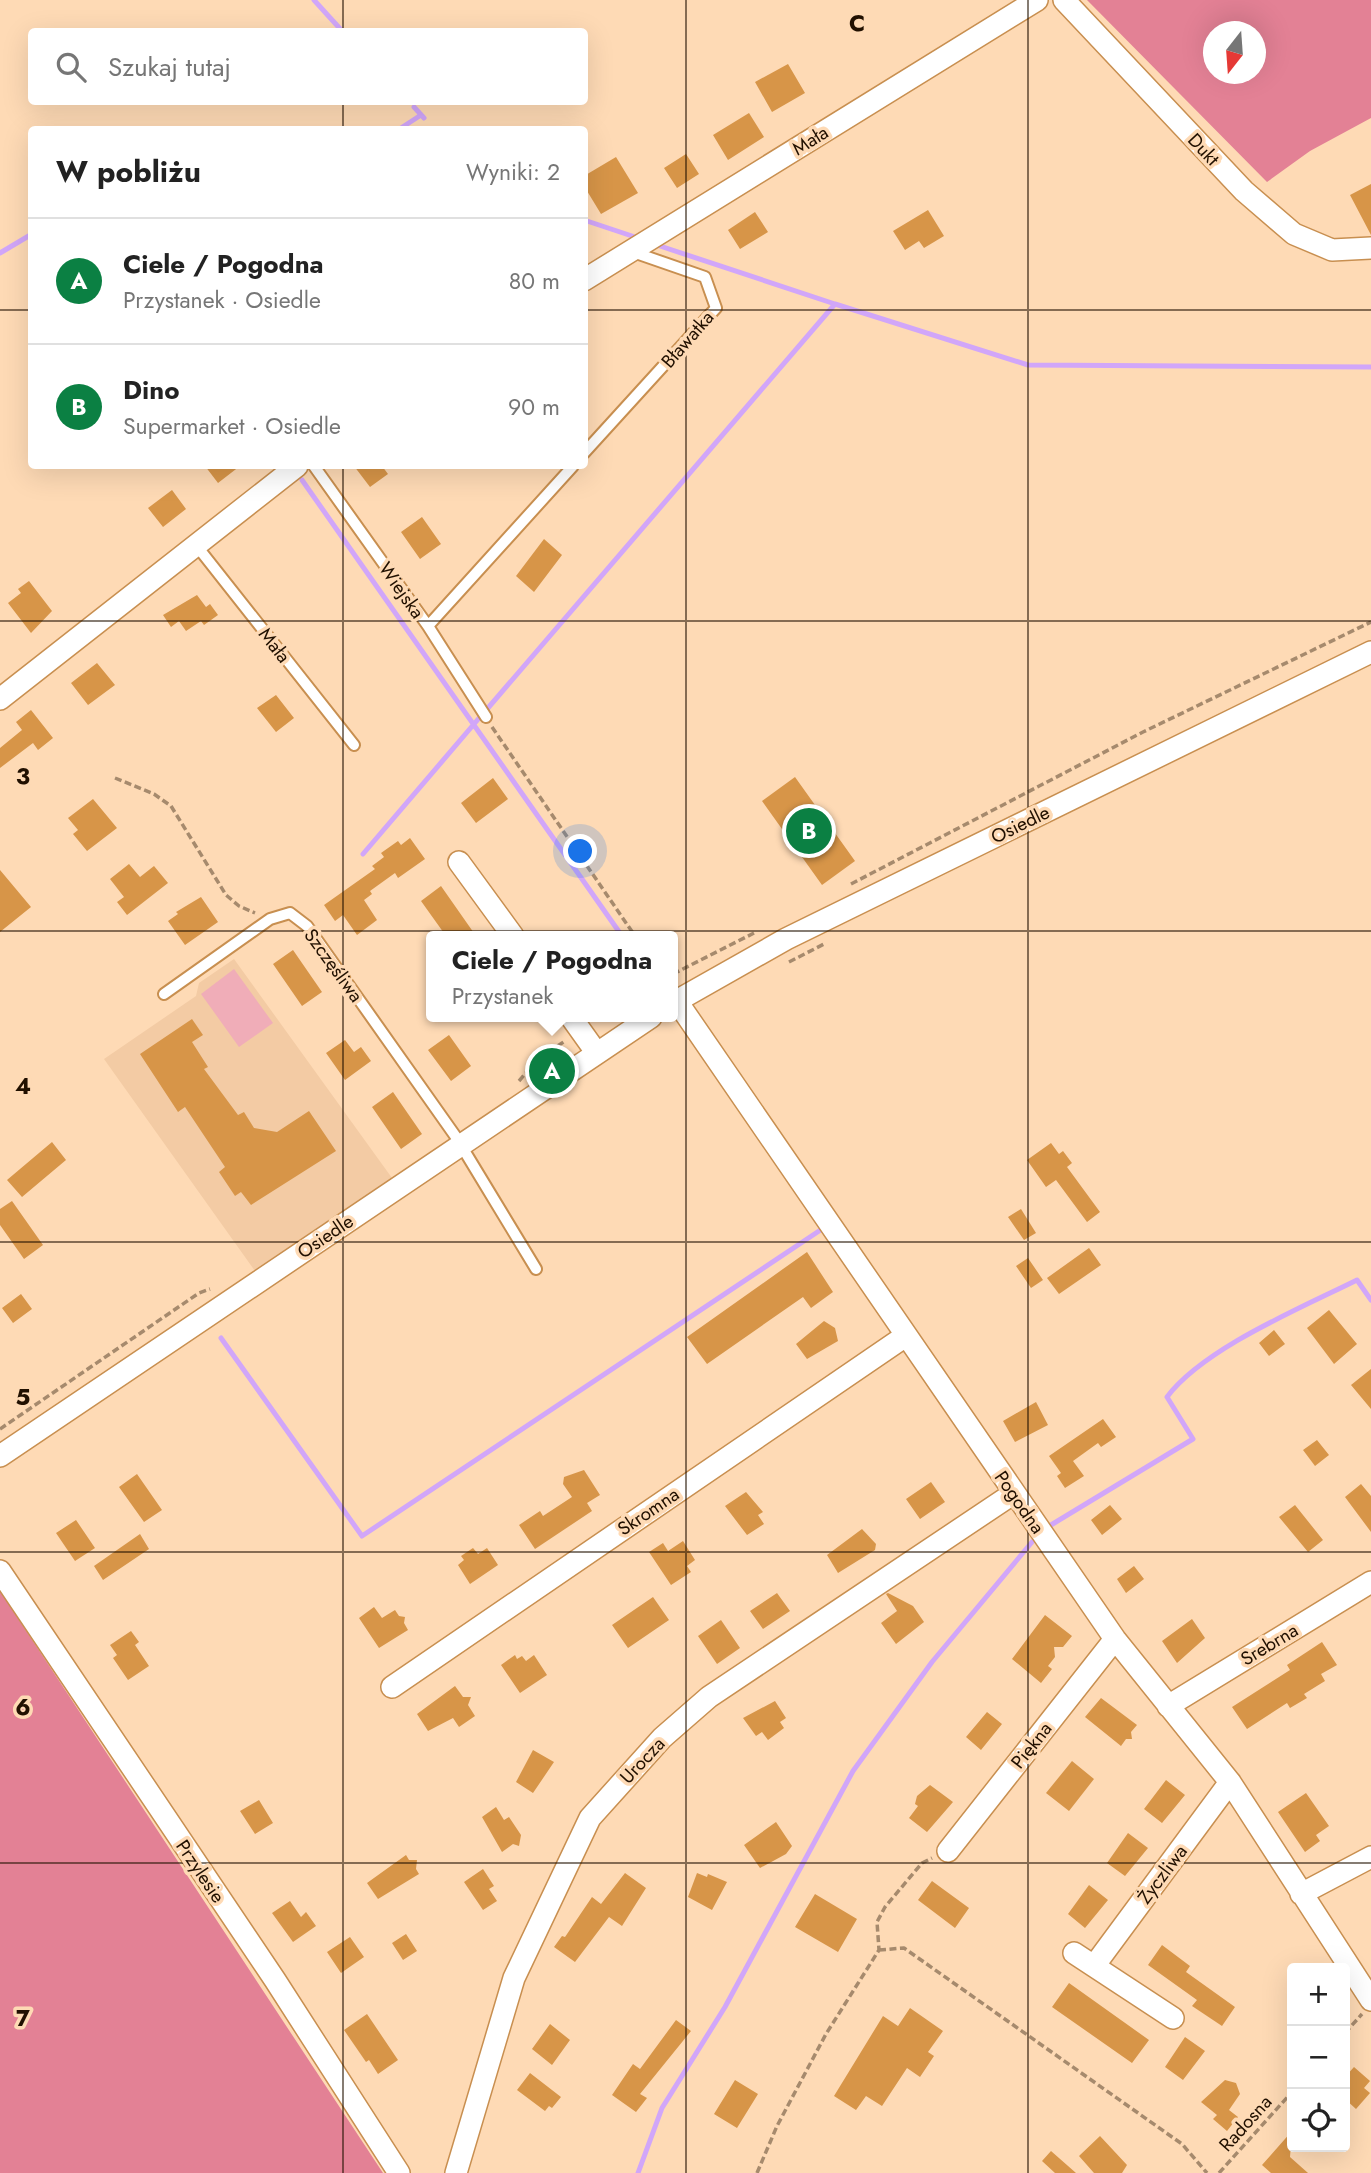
<!DOCTYPE html>
<html lang="pl">
<meta charset="utf-8">
<style>
body{margin:0;font-family:Jost,sans-serif;background:#f2f2f2;color:#222}
.controls{position:absolute;right:21px;bottom:21px;display:grid;overflow:hidden;border-radius:7px;box-shadow:0 7px 28px #0002}
.controls button{width:63px;height:63px;display:grid;place-items:center;padding:0;border:0;border-bottom:2px solid #e0e0e0;background:#fff;color:#222;font:35px sans-serif}
.compass{position:absolute;left:1203px;top:21px;width:63px;height:63px;border-radius:50%;background:#fff;box-shadow:0 7px 28px #0002;rotate:197deg}
.you{position:absolute;left:581px;top:852px;width:24px;height:24px;margin:-18px;border:5px solid #fff;border-radius:50%;background:#1a73e8;box-shadow:0 0 0 10px #1a73e833}
.badge{display:grid;place-items:center;width:46px;height:46px;border-radius:50%;background:#0b8043;color:#fff;font-size:23px;font-weight:700}
.pin{position:absolute;translate:-50% -50%;border:4px solid #fff;box-shadow:0 2px 7px #0006}
.popup{position:absolute;left:426px;top:931px;width:252px;height:91px;box-sizing:border-box;display:grid;place-content:center;border-radius:7px;background:#fff;filter:drop-shadow(0 2px 5px #0005);font-size:23px;white-space:nowrap;color:#767676}
.popup b{font-size:26px;color:#222}
.popup::after{content:'';position:absolute;left:50%;top:100%;margin-left:-14px;border:14px solid transparent;border-top-color:#fff}
.list{margin:0;padding:0;list-style:none}
h2{display:flex;justify-content:space-between;align-items:center;height:91px;margin:0;padding:0 28px;font-size:30px}
h2 small{font-size:23px;font-weight:400;color:#767676}
.list li{display:grid;grid-template-columns:46px 1fr auto;gap:21px;align-items:center;box-sizing:border-box;height:126px;padding:0 28px;border-top:2px solid #e0e0e0}
.list b{display:block;font-size:26px;white-space:nowrap}
.list p{margin:0;font-size:23px;white-space:nowrap;color:#767676}
.list em{font-size:23px;font-style:normal;color:#767676}
.icon{flex:none;width:38px;height:38px;fill:none;stroke:currentColor;stroke-width:2;stroke-linecap:round;stroke-linejoin:round}
.map{position:relative;flex:none;width:1371px;height:2173px;overflow:hidden}
.search{position:absolute;background:#fff;box-shadow:0 7px 28px #0002;left:28px;top:28px;width:560px;height:77px;display:flex;align-items:center;gap:18px;box-sizing:border-box;padding:0 24px;border-radius:7px;color:#767676;font-size:26px}
.panel{position:absolute;background:#fff;box-shadow:0 7px 28px #0002;left:28px;top:126px;width:560px;height:343px;border-radius:7px}
.map>svg:first-child{display:block}
.built{fill:#f3cba4}
.green{fill:#f0adb8}
.forest{fill:#e38195;fill-rule:evenodd}
.lines{fill:none;stroke-linecap:round;stroke-linejoin:round}
.stream{stroke:#d1a6f9;stroke-width:5}
.building{fill:#d79548}
.lane-casing{stroke:#c88f50;stroke-width:14}
.street-casing{stroke:#c88f50;stroke-width:24}
.path{stroke:#a68a6d;stroke-width:3.5;stroke-dasharray:7 3.5;stroke-linecap:butt}
.lane{stroke:#fff;stroke-width:10}
.street{stroke:#fff;stroke-width:21}
.grid{fill:none;stroke:#211000;stroke-width:2;stroke-opacity:0.55}
.labels{text-anchor:middle;stroke-width:7;stroke-linejoin:round;paint-order:stroke}
.street-label{font-size:19px;fill:#211000;stroke:#fedab5}
.grid-label{font-size:23px;text-anchor:middle;font-weight:bold;fill:#211000;stroke:#fedab5;stroke-width:7;stroke-linejoin:round;paint-order:stroke}
</style>
<div class="map">
<svg width="1371" height="2173" viewBox="0 0 1371 2173">
<rect width="100%" height="100%" fill="#fedab5"/>
<path class="built" d="M234,959L392,1178L255,1271L104,1059L196,996L199,983Z"/>
<path class="green" d="M234,969L273,1023L239,1047L201,994Z"/>
<path class="forest" d="M1087,0H1371V118L1310,151L1267,182ZM1214,32H1256V74H1214Z
M0,1591L383,2173H0Z"/>
<g class="lines">
<path class="stream" d="M314,0L343,32
M414,107L424,118
M435,129V130
M398,130L421,115
M584,220L638,238
M654,244L835,304
M0,253L32,234
M302,480L622,936
M488,708L835,304L1028,365L1371,367
M363,854L480,717
M221,1338L362,1536L822,1229
M1051,1525L1193,1439L1167,1397C1204,1348 1301,1308 1357,1280L1371,1300
M638,2173L662,2108L725,2007L853,1771L932,1662L1032,1542"/>
</g>
<path class="building" d="M788,64L805,93L772,112L755,82Z
M749,113L764,137L728,160L713,135Z
M686,154L699,174L677,188L664,168Z
M616,157L638,193L601,214L584,186V176Z
M1371,184V235L1350,195Z
M928,210L944,236L924,248L919,241L905,250L893,231Z
M755,212L768,232L740,249L728,230Z
M205,466H240L218,483Z
M354,466H382L388,474L370,487Z
M172,490L186,509L163,527L148,508Z
M422,517L441,544L420,559L401,532Z
M544,539L562,555L534,592L516,576Z
M29,581L52,611L31,633L8,603L21,593L18,589Z
M197,595L206,607L210,604L218,615L204,625L201,621L186,631L179,621L171,627L163,615Z
M97,663L115,685L88,705L71,683Z
M276,695L294,718L276,732L257,708Z
M31,710L53,738L38,750L33,743L0,768V748L22,730L16,722Z
M795,777L855,861L822,885L762,801Z
M493,778L508,799L476,823L461,803Z
M93,799L117,828L87,851L73,834L78,830L68,818Z
M410,838L425,859L398,878L395,873L370,891L372,894L364,900L377,920L357,935L343,915L335,921L324,905L375,869L372,866L384,857L381,853L398,841L401,845Z
M129,864L140,877L154,866L168,883L127,915L117,902L124,897L110,879Z
M0,870L31,907L0,932Z
M441,886L476,936H446L421,901Z
M201,897L218,922L185,945L168,921L178,914L176,912Z
M293,950L322,992L302,1006L273,964Z
M192,1019L203,1035L192,1042L208,1067L204,1069L238,1115L244,1112L254,1128L277,1132L309,1111L336,1151L251,1205L241,1192L235,1196L219,1172L225,1167L185,1107L178,1112L140,1054Z
M449,1035L471,1066L451,1081L428,1050Z
M345,1040L354,1052L361,1047L371,1061L345,1080L326,1053Z
M393,1092L422,1134L401,1149L372,1107Z
M52,1142L66,1160L22,1197L7,1180Z
M1051,1143L1059,1154L1063,1151L1072,1163L1067,1167L1100,1212L1087,1222L1056,1180L1046,1187L1027,1160Z
M12,1201L43,1245L24,1259L0,1225V1209Z
M1021,1209L1036,1233L1024,1240L1008,1217Z
M1089,1248L1101,1265L1059,1294L1047,1278Z
M807,1252L833,1292L811,1308L803,1297L707,1364L687,1337Z
M1028,1258L1043,1280L1031,1288L1016,1266Z
M21,1294L32,1309L13,1323L2,1308Z
M1329,1310L1357,1344L1334,1364L1307,1328Z
M824,1321L835,1328L838,1341L807,1359L796,1344Z
M1274,1330L1285,1344L1269,1356L1259,1343Z
M1371,1369V1409L1351,1385Z
M1036,1402L1048,1425L1015,1442L1003,1421Z
M1103,1419L1116,1437L1101,1447L1098,1443L1073,1461L1084,1476L1065,1488L1057,1476L1061,1473L1049,1456Z
M1317,1440L1329,1455L1315,1466L1303,1450Z
M584,1470L600,1495L587,1503L592,1511L535,1549L519,1525L540,1511L543,1516L572,1497L563,1484L564,1477Z
M137,1474L162,1510L144,1522L119,1487Z
M931,1482L945,1502L920,1519L906,1499Z
M1361,1484L1371,1496V1532L1345,1497Z
M746,1492L763,1512L758,1515L764,1524L747,1535L725,1506Z
M1110,1505L1122,1519L1102,1535L1091,1520Z
M1295,1505L1323,1540L1308,1552L1279,1517Z
M76,1520L95,1548L75,1561L56,1533Z
M862,1529L876,1544L875,1550L838,1573L827,1555Z
M140,1534L149,1549L103,1580L94,1566Z
M683,1541L695,1560L687,1566L691,1572L671,1585L649,1552L663,1543L668,1551Z
M473,1548L478,1554L487,1548L498,1565L470,1584L458,1565L464,1560L461,1556Z
M1134,1566L1144,1579L1126,1593L1117,1579Z
M777,1593L790,1611L763,1629L750,1611Z
M888,1593L913,1606L924,1622L896,1644L881,1623L897,1611L886,1594Z
M653,1597L669,1620L628,1648L612,1625Z
M374,1607L382,1618L395,1610L399,1616L405,1617L404,1623L408,1630L379,1648L359,1618Z
M1045,1615L1072,1636L1063,1647H1054L1055,1657L1048,1666L1052,1669L1041,1683L1012,1659Z
M1192,1619L1205,1638L1177,1663L1162,1641Z
M721,1620L740,1648L717,1664L698,1636Z
M131,1631L139,1642L135,1645L149,1666L128,1680L113,1658L117,1655L110,1645Z
M1322,1642L1337,1665L1321,1674L1325,1681L1304,1694L1307,1698L1290,1708L1287,1703L1247,1729L1232,1707L1290,1670L1287,1665Z
M515,1655L517,1659L522,1656L526,1661L534,1655L547,1675L520,1693L501,1665Z
M455,1686L463,1697H471L468,1705L475,1716L459,1727L453,1718L428,1731L417,1714Z
M1101,1698L1137,1725L1131,1732L1132,1739H1126L1121,1746L1085,1717Z
M775,1701L786,1718L780,1722L784,1728L768,1740L762,1732L756,1736L743,1718Z
M987,1712L1002,1724L981,1750L966,1737Z
M533,1750L554,1762L533,1793L516,1782Z
M1072,1761L1094,1779L1069,1811L1046,1793Z
M1166,1780L1185,1795L1162,1823L1144,1809Z
M930,1785L953,1802L927,1832L909,1818L918,1806L915,1804L917,1796Z
M1306,1793L1329,1826L1316,1835L1320,1841L1305,1852L1278,1812Z
M259,1800L273,1823L255,1834L240,1811Z
M496,1807L504,1820L509,1817L521,1835L519,1846L513,1844L502,1852L482,1817Z
M776,1822L792,1846L786,1854L760,1868L744,1845Z
M1128,1833L1148,1848L1125,1876L1107,1863Z
M406,1855L409,1860H417L416,1869L419,1874L378,1899L367,1883Z
M483,1869L494,1886L489,1889L497,1901L483,1910L464,1882Z
M625,1873L646,1888L622,1926L609,1917L575,1962L554,1947L562,1936L565,1937L592,1897L601,1904Z
M697,1873L707,1877L708,1874L727,1882L712,1910L688,1897Z
M932,1881L969,1908L955,1928L918,1900Z
M1089,1885L1108,1900L1085,1928L1068,1914Z
M815,1894L857,1919L838,1952L795,1927Z
M290,1901L301,1917L306,1912L316,1926L293,1942L272,1913Z
M406,1934L417,1951L403,1960L392,1943Z
M350,1937L364,1957L341,1973L327,1952Z
M1162,1945L1190,1966L1186,1972L1235,2007L1222,2026L1192,2006L1197,2000L1148,1965Z
M1069,1983L1149,2040L1132,2063L1052,2007Z
M910,2008L943,2031L928,2052L934,2056L920,2077L907,2068L882,2106L866,2096L856,2110L834,2096L883,2016L898,2026Z
M367,2014L398,2060L378,2074L369,2060L366,2062L344,2030Z
M676,2020L691,2031L640,2094L647,2098L636,2112L612,2095L633,2064L640,2069Z
M550,2024L570,2040L552,2065L532,2049Z
M1185,2037L1205,2051L1183,2080L1165,2067Z
M1354,2067L1370,2081L1364,2088L1370,2093L1356,2109L1345,2099V2077Z
M530,2073L561,2097L552,2108L549,2106L545,2111L517,2090Z
M735,2080L758,2094L737,2128L714,2114Z
M1225,2080L1236,2083L1240,2094L1229,2110L1238,2117L1227,2131L1213,2119L1217,2115L1201,2102Z
M1292,2131L1290,2157L1308,2173H1271L1262,2165Z
M1100,2136L1127,2165L1122,2173H1094L1079,2156Z
M1051,2151L1076,2173H1055L1042,2161Z"/>
<g class="lines">
<g class="lane-casing">
<path id="lane" d="M584,453L716,308L705,277L630,251
M314,466L428,626L486,717
M196,545L354,745
M428,626L573,466
M164,994L270,919L290,913L307,926L456,1137L536,1269"/>
</g>
<g class="street-casing">
<path id="street" d="M1064,0L1244,191L1294,234L1332,250L1371,248
M584,280L1037,0
M0,699L297,466
M459,862L513,936
M676,1000L1115,1639L1230,1782L1371,2000
M673,1003L786,939L1371,652
M571,1017L596,1052
M0,1456L651,1017
M0,1571L275,1980L399,2173
M392,1687L904,1337
M1168,1706L1371,1582
M948,1851L1115,1639
M1301,1894L1371,1857
M1074,1953L1173,2018
M1094,1966L1230,1782
M456,2173L514,1978L590,1818L662,1738L709,1697L1014,1493"/>
</g>
<path class="path" d="M492,727L635,936
M115,778L154,794L171,806L226,895L239,906L255,913
M851,884L1143,732L1371,622
M789,962L826,943
M673,974L754,933
M519,1081L537,1060L565,1041
M0,1429L199,1293L210,1289
M879,1950L904,1948L1182,2144L1207,2173
M1345,2033L1362,2014
M757,2173L777,2126L826,2034L879,1950L877,1922L885,1907L922,1863L932,1858
M1219,2173L1292,2092"/>
<use href="#lane" class="lane"/>
<use href="#street" class="street"/>
</g>
<path class="grid" d="M343,0V32M686,0V2173M1028,0V2173M343,102V130M0,310H32M584,310H1371M343,466V2173M0,621H1371M0,931H1371M0,1242H1371M0,1552H1371M0,1863H1371"/>
<g class="labels">
<g class="street-label">
<text transform="translate(810 140) rotate(-32)" y="7">Mała</text>
<text transform="translate(1204 149) rotate(47)" y="7">Dukt</text>
<text transform="translate(687 339) rotate(-49)" y="7">Bławatka</text>
<text transform="translate(402 590) rotate(55)" y="7">Wiejska</text>
<text transform="translate(275 645) rotate(52)" y="7">Mała</text>
<text transform="translate(1020 824) rotate(-26)" y="7">Osiedle</text>
<text transform="translate(334 965) rotate(54)" y="7">Szczęśliwa</text>
<text transform="translate(325 1236) rotate(-34)" y="7">Osiedle</text>
<text transform="translate(1020 1502) rotate(55)" y="7">Pogodna</text>
<text transform="translate(648 1511) rotate(-34)" y="7">Skromna</text>
<text transform="translate(1269 1644) rotate(-31)" y="7">Srebrna</text>
<text transform="translate(1031 1745) rotate(-52)" y="7">Piękna</text>
<text transform="translate(642 1760) rotate(-47)" y="7">Urocza</text>
<text transform="translate(201 1871) rotate(56)" y="7">Przylesie</text>
<text transform="translate(1162 1874) rotate(-53)" y="7">Życzliwa</text>
<text transform="translate(1245 2123) rotate(-48)" y="7">Radosna</text>
</g>
</g>
<g class="grid-label">
<text x="857" y="31">C</text>
<text x="23" y="784">3</text>
<text x="23" y="1094">4</text>
<text x="23" y="1405">5</text>
<text x="23" y="1715">6</text>
<text x="23" y="2026">7</text>
</g>
</svg>
<div class="controls">
<button>+</button>
<button>−</button>
<button><svg class="icon" aria-label="locate" viewBox="0 0 24 24"><circle cx="12" cy="12" r="6"/><path d="M12 2v4M12 18v4M2 12h4M18 12h4"/></svg></button>
</div>
<svg class="compass" viewBox="-18 -18 36 36"><path d="M0-13l5 13h-10z" fill="#e53935"/><path d="M0 13l5-13h-10z" fill="#767676"/></svg>
<div class="you"></div>
<div class="pin badge" style="left:552px;top:1071px">A</div>
<div class="popup"><b>Ciele / Pogodna</b>Przystanek</div>
<div class="pin badge" style="left:809px;top:831px">B</div>
<div class="search"><svg class="icon" aria-label="search" viewBox="0 0 24 24"><circle cx="10" cy="10" r="6"/><path d="M15 15l6 6"/></svg>Szukaj tutaj</div>
<section class="panel">
<h2>W pobliżu<small>Wyniki: 2</small></h2>
<ul class="list">
<li><span class="badge">A</span><div><b>Ciele / Pogodna</b><p>Przystanek · Osiedle</p></div><em>80 m</em></li>
<li><span class="badge">B</span><div><b>Dino</b><p>Supermarket · Osiedle</p></div><em>90 m</em></li>
</ul>
</section>
</div>
